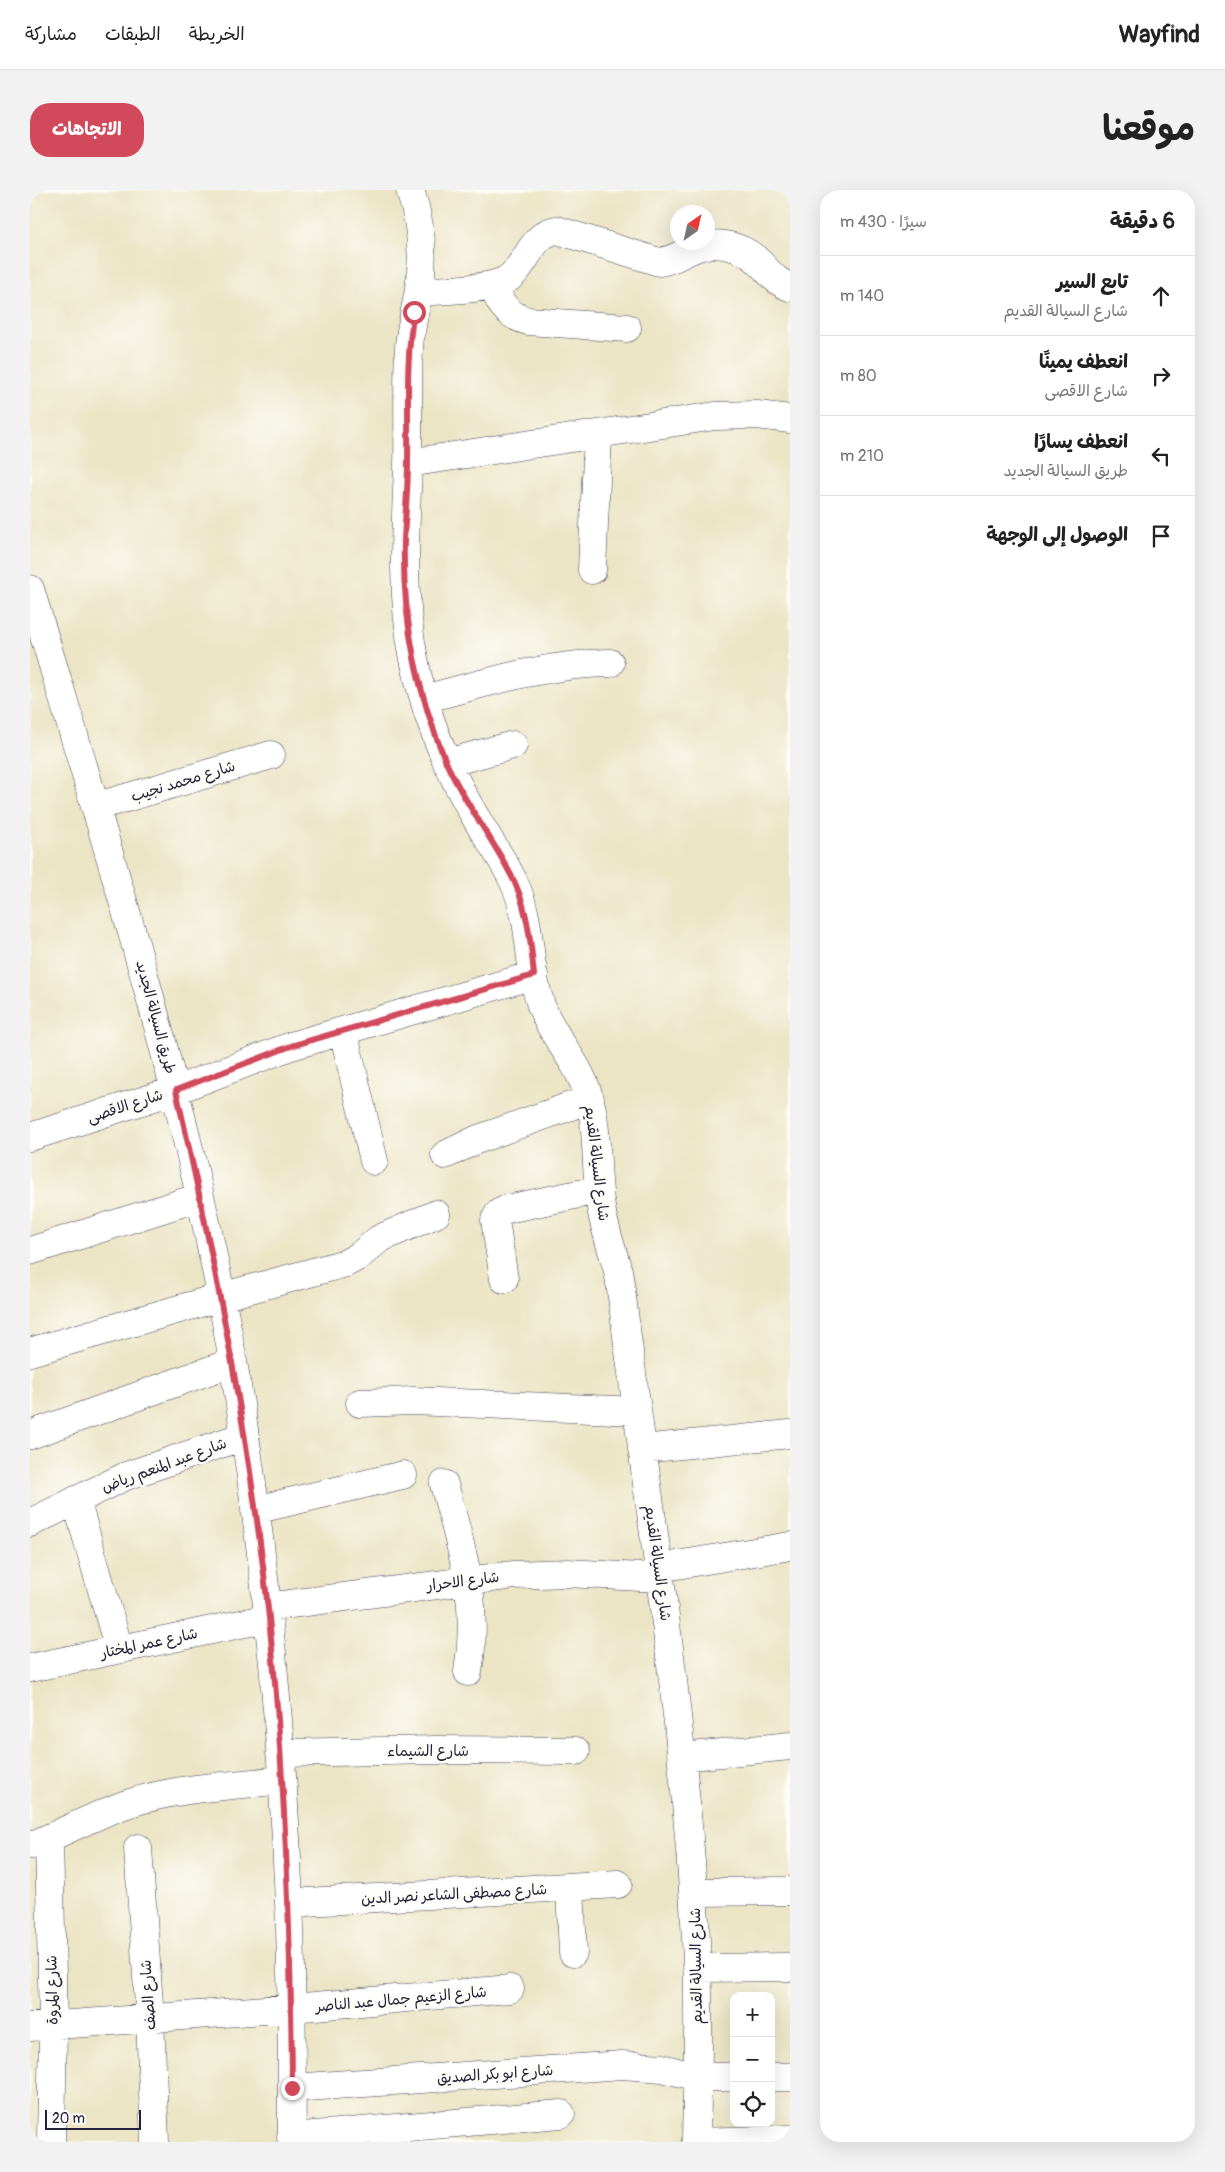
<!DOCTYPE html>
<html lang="ar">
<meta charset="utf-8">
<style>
body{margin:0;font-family:Pangolin,"Playpen Sans Arabic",sans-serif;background:#f2f2f2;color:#222;direction:rtl}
.controls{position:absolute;right:15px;bottom:15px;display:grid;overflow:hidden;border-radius:10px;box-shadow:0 5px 20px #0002}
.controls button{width:45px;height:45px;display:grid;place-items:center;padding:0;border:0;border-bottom:1px solid #e0e0e0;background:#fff;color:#222;font:25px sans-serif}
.compass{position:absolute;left:640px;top:15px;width:45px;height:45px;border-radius:50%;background:#fff;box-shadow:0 5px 20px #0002;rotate:34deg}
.scale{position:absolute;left:15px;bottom:12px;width:96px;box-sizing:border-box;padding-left:5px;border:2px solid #22223b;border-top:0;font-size:14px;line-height:18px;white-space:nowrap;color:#22223b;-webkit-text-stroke:4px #fdfcf7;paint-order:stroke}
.stop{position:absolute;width:15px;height:15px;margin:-11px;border:4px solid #d1495b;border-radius:50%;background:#fff}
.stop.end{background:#d1495b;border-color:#fff;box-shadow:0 1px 5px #0008}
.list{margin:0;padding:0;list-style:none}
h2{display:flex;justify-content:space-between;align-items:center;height:65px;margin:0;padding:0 20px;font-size:21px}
h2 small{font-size:16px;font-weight:400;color:#767676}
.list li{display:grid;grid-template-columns:32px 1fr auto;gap:15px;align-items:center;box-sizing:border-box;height:80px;padding:0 20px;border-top:1px solid #e0e0e0}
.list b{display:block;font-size:19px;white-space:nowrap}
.list p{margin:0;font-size:16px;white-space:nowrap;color:#767676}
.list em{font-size:16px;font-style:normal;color:#767676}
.icon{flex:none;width:28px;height:28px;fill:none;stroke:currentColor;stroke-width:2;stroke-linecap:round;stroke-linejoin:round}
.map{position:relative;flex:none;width:760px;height:1952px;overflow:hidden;direction:ltr;border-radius:20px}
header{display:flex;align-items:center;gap:30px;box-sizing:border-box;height:70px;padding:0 25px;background:#fff;border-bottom:1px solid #e0e0e0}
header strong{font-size:24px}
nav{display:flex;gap:28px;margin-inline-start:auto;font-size:18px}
.intro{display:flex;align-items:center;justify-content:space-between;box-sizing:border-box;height:120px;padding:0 30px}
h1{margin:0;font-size:35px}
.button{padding:12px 22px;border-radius:20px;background:#d1495b;color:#fff;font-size:18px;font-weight:700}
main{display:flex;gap:30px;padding:0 30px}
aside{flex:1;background:#fff;border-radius:20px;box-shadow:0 5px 20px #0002}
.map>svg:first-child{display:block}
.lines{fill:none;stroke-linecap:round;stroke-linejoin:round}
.minor-casing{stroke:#403f50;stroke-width:29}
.minor{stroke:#fff;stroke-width:28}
.route{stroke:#d1495b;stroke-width:6}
.labels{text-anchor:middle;stroke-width:5;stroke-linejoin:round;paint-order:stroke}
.street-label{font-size:15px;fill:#22223b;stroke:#fdfcf7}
</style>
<header>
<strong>Wayfind</strong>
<nav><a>الخريطة</a><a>الطبقات</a><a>مشاركة</a></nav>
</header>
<div class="intro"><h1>موقعنا</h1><a class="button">الاتجاهات</a></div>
<main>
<aside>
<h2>6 دقيقة<small>سيرًا · 430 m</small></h2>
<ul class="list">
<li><svg class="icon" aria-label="ahead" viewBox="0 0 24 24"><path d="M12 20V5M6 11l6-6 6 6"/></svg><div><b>تابع السير</b><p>شارع السيالة القديم</p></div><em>140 m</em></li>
<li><svg class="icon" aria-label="right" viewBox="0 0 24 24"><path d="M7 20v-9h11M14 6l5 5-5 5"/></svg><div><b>انعطف يمينًا</b><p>شارع الاقصى</p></div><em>80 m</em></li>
<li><svg class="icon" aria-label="left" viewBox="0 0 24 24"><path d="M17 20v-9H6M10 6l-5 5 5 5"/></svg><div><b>انعطف يسارًا</b><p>طريق السيالة الجديد</p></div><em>210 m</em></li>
<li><svg class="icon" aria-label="arrive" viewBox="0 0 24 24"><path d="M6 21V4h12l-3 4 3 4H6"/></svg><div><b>الوصول إلى الوجهة</b></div></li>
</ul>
</aside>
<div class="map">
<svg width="760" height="1952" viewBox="0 0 760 1952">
<rect width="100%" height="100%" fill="#fdfcf7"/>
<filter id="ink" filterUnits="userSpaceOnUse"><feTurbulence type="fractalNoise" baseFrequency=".02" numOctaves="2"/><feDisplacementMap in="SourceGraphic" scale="10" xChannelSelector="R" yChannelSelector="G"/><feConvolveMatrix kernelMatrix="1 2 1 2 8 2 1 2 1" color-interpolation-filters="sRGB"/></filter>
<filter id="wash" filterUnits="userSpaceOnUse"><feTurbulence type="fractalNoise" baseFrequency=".0096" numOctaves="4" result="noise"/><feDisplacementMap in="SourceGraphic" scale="20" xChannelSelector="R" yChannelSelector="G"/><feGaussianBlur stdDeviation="1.12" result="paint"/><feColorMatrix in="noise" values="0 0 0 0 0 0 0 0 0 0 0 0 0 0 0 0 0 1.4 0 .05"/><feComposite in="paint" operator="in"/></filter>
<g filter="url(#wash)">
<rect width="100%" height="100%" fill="#ebe5c5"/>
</g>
<g filter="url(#ink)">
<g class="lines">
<g class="minor-casing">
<path id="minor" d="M380,0C391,33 395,64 389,99C386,119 380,138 379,158C377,198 379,239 378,279C375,343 371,406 384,469C395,525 417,579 446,628C459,651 476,673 486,697C503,737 497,777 511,815C522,847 548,871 558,904C570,942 564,984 572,1023C576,1043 583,1062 588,1081C593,1108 595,1135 599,1161C605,1208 612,1254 618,1301C640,1457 660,1613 667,1771C670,1831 667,1892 666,1952
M464,95C468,114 479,126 498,131L597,138
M389,102C412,100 458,100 476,90C497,77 501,43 527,40L629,72C648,70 659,57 676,55C695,52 717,59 730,73C740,83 746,92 760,97
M378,273L685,226L727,225L760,229
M562,380L568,245
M0,399C70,633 144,865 191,1105C229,1306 251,1510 259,1713C263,1793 261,1872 262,1952
M394,509C455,493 516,474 580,473
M417,573L483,555
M65,617L241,565
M313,841L344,971
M0,947L146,900L261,856L504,785
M415,965L446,950L560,909
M0,1061L170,1007
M474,1089L465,1030L469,1023L477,1019L568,1000
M0,1162L191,1107L316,1073L329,1066L349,1049L406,1024
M330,1213L383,1211L607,1221
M0,1245L203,1172
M612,1259L760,1244
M414,1294C432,1362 450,1410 438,1482
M46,1310L89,1459
M225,1320L373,1285
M0,1333L96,1286L214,1246
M629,1378L760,1356
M237,1417L484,1385L537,1383L630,1388
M0,1478L239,1428
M250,1563L407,1560L546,1561
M652,1567L760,1556
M19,1648L23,1835L21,1952
M2,1655C35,1642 66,1624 100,1613C149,1597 202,1596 252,1590
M108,1658L120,1829L125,1952
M540,1697L543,1763
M664,1702L760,1701
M259,1713L588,1694
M668,1778L760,1777
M0,1837L262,1818L480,1799
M741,1887H760
M262,1898L592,1875L632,1878L667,1887H704
M261,1947L531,1924
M668,1952L760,1949"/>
</g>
<use href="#minor" class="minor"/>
</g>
</g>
<g class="lines" filter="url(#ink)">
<path class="route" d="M262,1898C261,1740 255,1584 239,1428C220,1250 186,1074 146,900L261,856L504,785C501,754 498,722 485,693C465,651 435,615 416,572C387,502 372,427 374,351C375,325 378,299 378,272C379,222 375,171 384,122"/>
</g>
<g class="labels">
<g class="street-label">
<text transform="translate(153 591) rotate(-17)" y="5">شارع محمد نجيب</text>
<text transform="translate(126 827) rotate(75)" y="5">طريق السيالة الجديد</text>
<text transform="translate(95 916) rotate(-18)" y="5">شارع الاقصى</text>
<text transform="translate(567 973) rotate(83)" y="5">شارع السيالة القديم</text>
<text transform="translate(134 1275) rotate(-20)" y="5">شارع عبد المنعم رياض</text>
<text transform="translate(628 1373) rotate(82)" y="5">شارع السيالة القديم</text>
<text transform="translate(433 1391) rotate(-7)" y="5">شارع الاحرار</text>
<text transform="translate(119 1453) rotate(-12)" y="5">شارع عمر المختار</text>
<text x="398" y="1566">شارع الشيماء</text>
<text transform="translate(424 1704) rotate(-3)" y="5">شارع مصطفى الشاعر نصر الدين</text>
<text transform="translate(666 1776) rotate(-91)" y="5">شارع السيالة القديم</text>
<text transform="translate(22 1800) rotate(-91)" y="5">شارع المروة</text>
<text transform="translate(118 1805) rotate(-94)" y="5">شارع الصف</text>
<text transform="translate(371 1809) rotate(-5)" y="5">شارع الزعيم جمال عبد الناصر</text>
<text transform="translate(465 1884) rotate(-4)" y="5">شارع ابو بكر الصديق</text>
</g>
</g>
</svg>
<div class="controls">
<button>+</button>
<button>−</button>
<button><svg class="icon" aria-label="locate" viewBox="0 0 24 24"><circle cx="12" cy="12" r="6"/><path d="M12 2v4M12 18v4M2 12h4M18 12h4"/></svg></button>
</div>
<svg class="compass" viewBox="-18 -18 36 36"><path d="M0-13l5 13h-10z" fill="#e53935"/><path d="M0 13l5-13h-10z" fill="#767676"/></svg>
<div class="scale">20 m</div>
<div class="stop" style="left:384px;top:122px"></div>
<div class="stop end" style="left:262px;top:1898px"></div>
</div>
</main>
